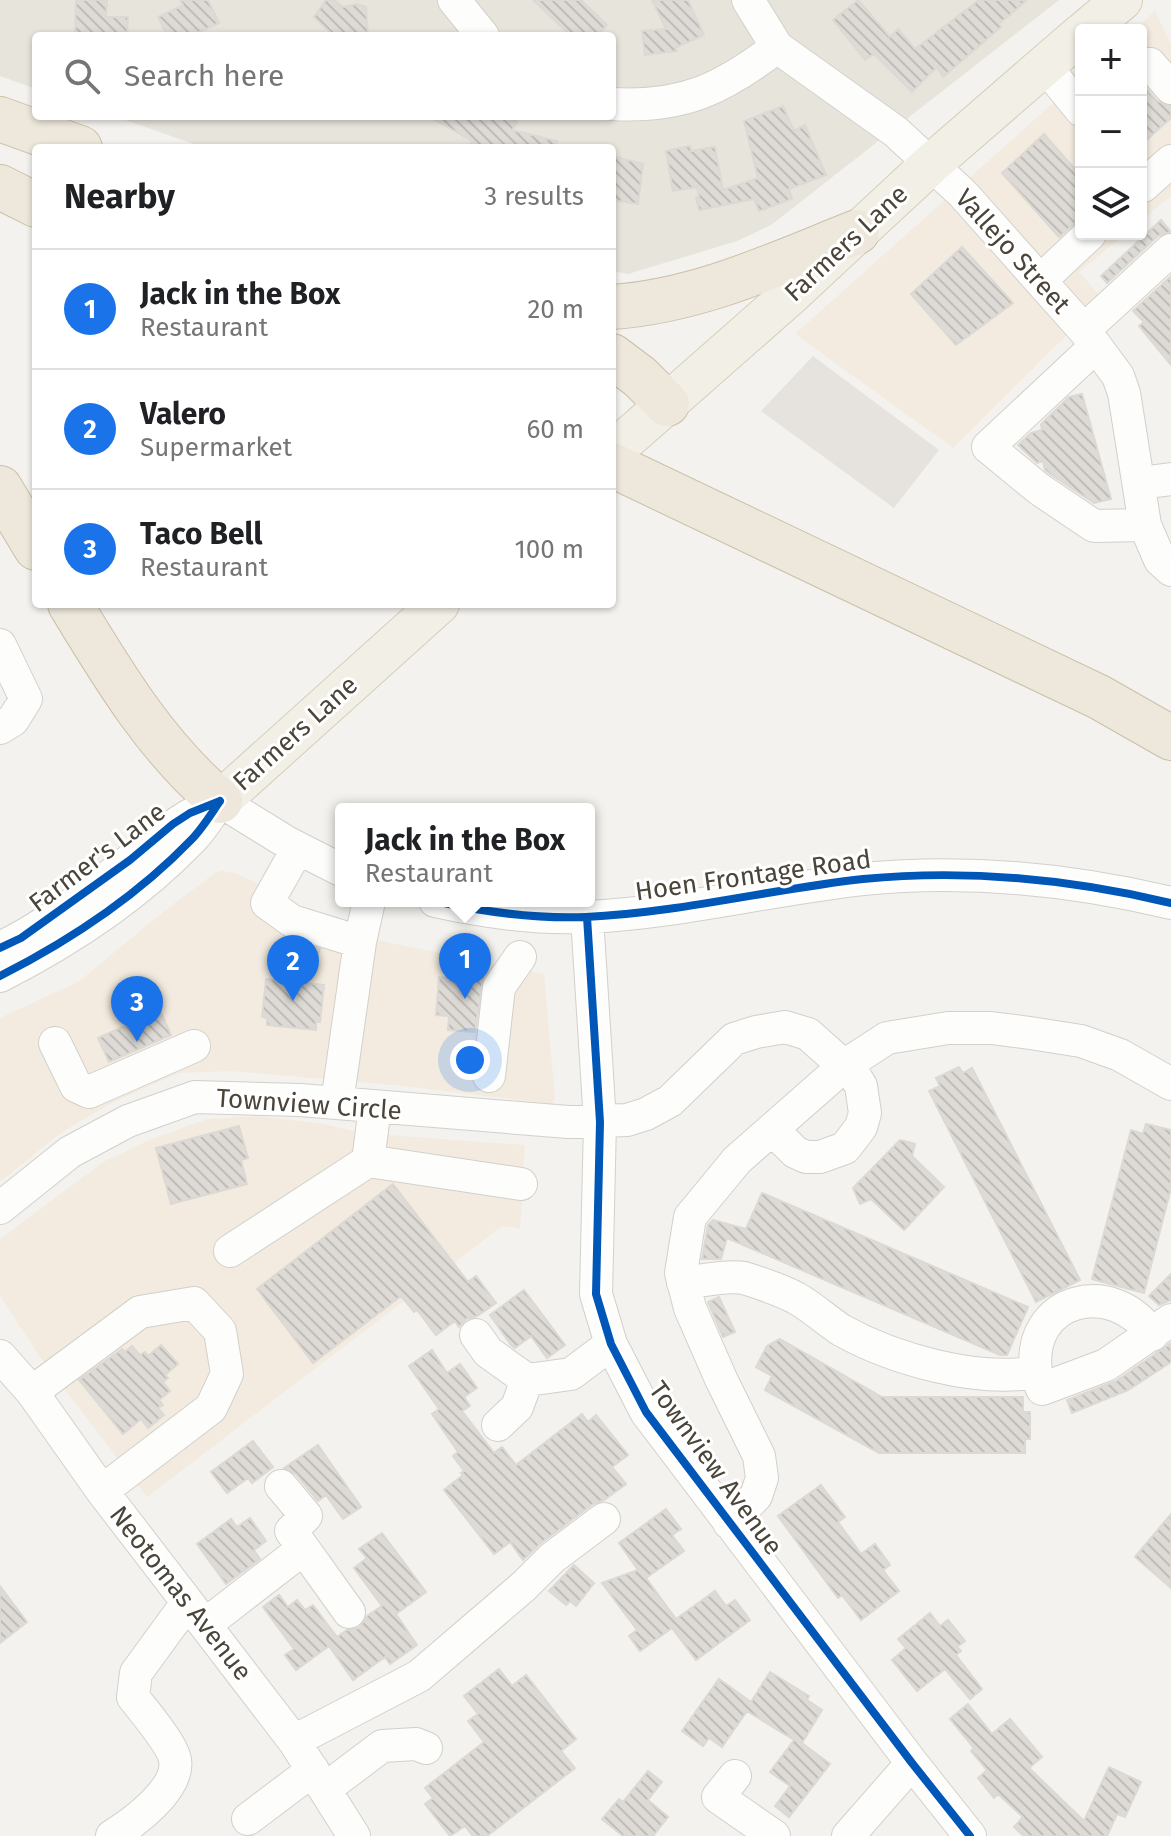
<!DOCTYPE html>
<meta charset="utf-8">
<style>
body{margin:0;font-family:"Fira Sans",sans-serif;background:#f2f2f2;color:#202124}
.controls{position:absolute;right:24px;top:24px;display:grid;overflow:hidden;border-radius:8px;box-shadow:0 2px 6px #0004}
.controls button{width:72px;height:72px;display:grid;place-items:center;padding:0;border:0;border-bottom:2px solid #e0e0e0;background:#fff;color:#202124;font:40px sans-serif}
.you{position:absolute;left:470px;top:1060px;width:28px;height:28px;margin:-20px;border:6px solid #fff;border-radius:50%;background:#1a73e8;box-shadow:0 0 0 12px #1a73e833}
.badge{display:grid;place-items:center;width:52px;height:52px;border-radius:50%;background:#1a73e8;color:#fff;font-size:26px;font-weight:700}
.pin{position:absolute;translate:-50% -66px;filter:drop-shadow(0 2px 4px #0008)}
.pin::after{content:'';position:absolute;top:42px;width:28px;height:24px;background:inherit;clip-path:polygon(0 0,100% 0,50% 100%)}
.popup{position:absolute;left:335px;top:803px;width:260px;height:104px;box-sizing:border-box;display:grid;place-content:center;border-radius:8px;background:#fff;filter:drop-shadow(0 2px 6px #0005);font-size:26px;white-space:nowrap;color:#757577}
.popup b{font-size:30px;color:#202124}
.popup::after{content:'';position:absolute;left:50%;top:100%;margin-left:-16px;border:16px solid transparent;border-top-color:#fff}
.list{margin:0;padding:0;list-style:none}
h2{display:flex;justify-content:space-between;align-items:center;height:104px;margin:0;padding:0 32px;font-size:34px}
h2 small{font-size:26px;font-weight:400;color:#757577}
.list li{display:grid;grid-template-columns:52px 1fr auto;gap:24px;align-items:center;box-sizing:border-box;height:120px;padding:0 32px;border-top:2px solid #e0e0e0}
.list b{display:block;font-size:30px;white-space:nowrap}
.list p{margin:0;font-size:26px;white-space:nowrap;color:#757577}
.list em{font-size:26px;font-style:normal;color:#757577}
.icon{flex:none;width:44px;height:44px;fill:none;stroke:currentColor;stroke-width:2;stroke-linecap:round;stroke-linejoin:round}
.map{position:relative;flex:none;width:1171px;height:1836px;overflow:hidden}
.search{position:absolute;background:#fff;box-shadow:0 2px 6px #0004;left:32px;top:32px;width:584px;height:88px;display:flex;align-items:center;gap:20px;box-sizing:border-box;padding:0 28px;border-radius:8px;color:#757577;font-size:30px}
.panel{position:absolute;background:#fff;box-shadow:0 2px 6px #0004;left:32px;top:144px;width:584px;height:464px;border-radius:8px}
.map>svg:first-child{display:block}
.residential{fill:#e7e4dc}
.commercial{fill:#f3ebdf}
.parking{fill:#e6e3df}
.building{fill:url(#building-back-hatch);stroke:#dcd9d4;stroke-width:2}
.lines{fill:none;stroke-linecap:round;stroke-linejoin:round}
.minor-casing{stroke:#d2d0cb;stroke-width:34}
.major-casing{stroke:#d6cebb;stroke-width:42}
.highway-casing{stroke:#ccbfa9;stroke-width:46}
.minor{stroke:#fdfdfc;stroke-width:32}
.major{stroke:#f2efe6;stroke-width:40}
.highway{stroke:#ede8db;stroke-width:44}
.cycleway-casing{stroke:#fff;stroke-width:13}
.cycleway{stroke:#0057b8;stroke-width:8}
.labels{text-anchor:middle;stroke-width:6;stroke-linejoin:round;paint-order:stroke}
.street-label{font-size:26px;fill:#4b4439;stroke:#fff}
</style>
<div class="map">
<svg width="1171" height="1836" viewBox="0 0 1171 1836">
<defs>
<pattern id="building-back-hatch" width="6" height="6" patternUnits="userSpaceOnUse" patternTransform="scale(2)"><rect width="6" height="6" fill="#dedbd6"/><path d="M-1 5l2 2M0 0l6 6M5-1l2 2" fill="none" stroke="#c0bdb8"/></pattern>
</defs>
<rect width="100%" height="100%" fill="#f4f2ee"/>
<path class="residential" d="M0,0H1059L771,225L737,241L628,274L612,271V148H205L114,116H612V36H36V89L0,76Z"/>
<path class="commercial" d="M1155,11L1171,44V196L1141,221V30H1134Z
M1081,78V234H1125L1079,272L1103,299L953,448L795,334Z
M222,871L235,873L254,882L303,912L381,941L544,974L555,1099L552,1104L403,1086L230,1071L179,1073L112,1103L62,1132L0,1182V1018L78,982L168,908L215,873Z
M256,1116L324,1124L362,1133L525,1145L520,1229L502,1226L147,1497L40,1357L0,1296V1239L105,1161L149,1140L207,1119Z"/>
<path class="parking" d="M813,356L939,450L894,508L761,411Z"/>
<path class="building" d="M76,0H107L106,17H128L127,36H75Z
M180,0H208L219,23L191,36H167L158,17L183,5Z
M326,0H334L343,7L357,4L366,7L368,36H334L314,17Z
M533,0H581L607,25L596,36H571Z
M652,0H688L704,35L675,48L677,51L645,55L642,31L666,29Z
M858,0L890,37L898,29L915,49L979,0H1027L999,24L1001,27L943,77L937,67L912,92L874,54L865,60L833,20Z
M1144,86L1157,101L1171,106V118L1141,145V89Z
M783,106L794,131L805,125L826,175L789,189L792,199L759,211L754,199L699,210L696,198L699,197L697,187L673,191L666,151L690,146L691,151L715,147L723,190L758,178L744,121Z
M428,116H507L517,122L512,130L557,141L556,148H468L472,141Z
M1044,134L1081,176V218L1059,237L1002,173Z
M612,156L643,164L638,204L612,200Z
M1161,220L1171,232L1158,236L1107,283L1101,276Z
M962,247L1013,303L956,345L911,294Z
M1171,276V365L1139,326L1144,322L1133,311Z
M1082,394L1111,499L1094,503L1050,474L1045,470L1043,461L1037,463L1018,445L1031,433L1042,430L1041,424L1069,397Z
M296,942L320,949L305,983L324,985L320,1022H316V1030L267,1025V1018L262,1017L266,979L279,980Z
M455,975L483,978L475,1032L448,1030L449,1016L436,1015L439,977L455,979Z
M160,1010L171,1035L109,1062L98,1038Z
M959,1067L963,1073L972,1068L1080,1280L1036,1302L929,1091L940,1086L936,1078Z
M1146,1124L1171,1130V1188L1144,1293L1092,1279L1131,1130L1143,1134Z
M239,1126L248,1158L241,1160L247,1184L171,1204L156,1148Z
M900,1140L915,1144L912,1156L944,1187L904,1230L871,1199L860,1204L853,1188Z
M393,1184L468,1282L476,1276L496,1303L477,1316L466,1319L459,1327L455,1321L436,1335L417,1310L414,1312L401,1296L313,1363L257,1289Z
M762,1193L1028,1307L1007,1355H1000L727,1238L721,1259H702L708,1225L713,1220L746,1229Z
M1171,1274V1300L1159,1305L1149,1296Z
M524,1290L565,1345L547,1358L531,1336L515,1348L511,1345L490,1315Z
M719,1297L735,1332L723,1337L708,1302Z
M780,1339L882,1397H1023V1412H1030V1439H1025V1453H879L765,1390L772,1376L756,1367L767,1346Z
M1171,1343V1362L1128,1390L1072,1413L1067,1400L1116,1381Z
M161,1345L178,1364L165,1375L168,1378L163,1382L170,1391L159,1400L163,1405L158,1408L164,1415L148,1428L141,1419L123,1434L79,1380L122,1349L125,1352L132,1346L140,1355L145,1352L148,1356Z
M432,1350L447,1373L460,1364L477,1388L464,1397L470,1406L462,1411L494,1453L502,1447L516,1465L582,1414L588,1422L596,1415L628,1455L612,1467L626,1484L604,1500L593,1504L541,1543L523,1560L510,1542L494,1554L444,1490L463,1475L461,1473L464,1471L453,1456L458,1452L432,1414L439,1409L409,1366Z
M253,1441L273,1467L252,1483L248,1478L227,1493L211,1472Z
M318,1445L361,1507L343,1519L326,1495L318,1501L296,1474L284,1468Z
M821,1485L845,1517L838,1522L861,1554L875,1544L890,1565L883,1570L899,1591L861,1620L842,1595L838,1598L778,1516Z
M666,1509L681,1529L672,1535L684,1551L646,1578L676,1619L715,1591L726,1606L735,1600L750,1620L696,1660L672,1628L640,1651L629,1636L637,1630L602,1583L638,1570L619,1543Z
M1171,1514V1588L1135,1557Z
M250,1518L266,1541L254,1550L260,1559L226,1584L197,1544L231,1519L237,1527Z
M382,1533L426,1592L396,1614L417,1645L390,1664L385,1657L353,1680L329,1646L296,1670L285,1655L294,1649L263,1607L279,1595L288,1607L297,1600L305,1610L313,1605L337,1637L347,1630L359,1628L367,1616L382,1606L354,1568L367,1558L359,1549Z
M574,1565L594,1583L576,1606L570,1601L566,1605L549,1591Z
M0,1586L27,1622L0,1643Z
M930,1613L940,1626L948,1620L965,1641L957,1647L961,1651L956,1655L982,1689L970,1699L945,1669L917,1691L892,1660L906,1648L898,1639Z
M499,1669L512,1686L526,1675L576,1739L561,1751L575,1768L487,1836H473L465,1826L450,1836L425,1804L433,1798L425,1788L484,1742L468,1721L478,1714L464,1696Z
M770,1672L809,1696L807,1700L822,1710L802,1743L830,1764L789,1817L775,1806L790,1786L770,1772L794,1740L747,1711L722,1747L709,1738L703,1746L682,1731L719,1679L751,1702Z
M968,1704L992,1734L1010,1719L1042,1757L1029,1768L1084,1821L1109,1767L1141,1782L1125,1817L1117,1814L1107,1836H1024L1014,1827L1023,1817L998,1794L994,1798L978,1778L987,1770L971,1751L974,1748L950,1719Z
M648,1771L662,1782L648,1800L668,1817L653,1836H623L602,1819L619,1799L623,1802Z"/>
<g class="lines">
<g class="minor-casing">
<path id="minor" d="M454,0L483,36
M748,0L777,47L896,132L963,194L1084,330L1118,376L1124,393L1145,525L1160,560L1171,570
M1141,65L1150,64L1171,88
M1045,66L1081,110
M612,104C683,108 722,89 777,47
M1143,186L1171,161
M1041,280L1090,234
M1084,330L1171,250
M1096,346L988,447L1039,489L1094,526L1145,525
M1140,483L1171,479
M0,645L26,699L13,720L0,728
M220,801L288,843L341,870
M298,848L267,903L292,921L360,942
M435,901C484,912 535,919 586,917C677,913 772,889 863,879C966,869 1070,879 1171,903
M587,917L600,1122L596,1294L611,1344L646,1412L912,1763L970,1836
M0,948C43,928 92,890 130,860C163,835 177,818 217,802
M0,976C69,941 136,897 191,840C202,829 211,814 220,801
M55,1043L76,1086L89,1092L194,1046
M489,1076L499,987L520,957
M337,1103L360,942L369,901
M375,1107L368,1161L521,1184
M0,1208L70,1152L128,1121L195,1097L300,1100L568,1122L627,1120L646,1114L670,1101L734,1039L756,1032L785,1027L808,1034L854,1075L861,1086L865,1113L861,1127L845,1148L820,1157H806L795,1152L773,1130
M230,1251L368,1161
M683,1283C699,1281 729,1275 744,1278C760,1283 781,1290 796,1298C812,1307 826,1320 841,1330C893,1359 977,1383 1036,1372L1042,1389L1106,1365L1171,1320
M476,1335L488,1352L527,1380L571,1374L611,1344
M0,1356L32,1392L102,1491L294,1741L354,1836
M1036,1372C1026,1298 1113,1276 1152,1335
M32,1392L140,1312L194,1303L220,1331L227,1374L211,1408L102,1491
M498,1425L517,1407L527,1380
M281,1486L306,1516L291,1531L349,1612
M729,1523L756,1496L762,1478L759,1456L721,1379L690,1308L681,1273L690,1217L737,1160L844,1066L887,1038L948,1028H991L1030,1033L1081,1041L1120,1055L1171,1084
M206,1624L303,1549
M294,1741L419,1676L524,1586L552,1558L604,1519
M735,1776L718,1797L774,1836
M325,1789L382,1746L416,1744L426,1748
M248,1819L313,1770
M112,1836C133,1823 180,1789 175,1760C173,1745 143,1710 133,1697L136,1673L187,1603
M848,1836L912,1763"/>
</g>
<g class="major-casing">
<path id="major" d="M1086,30L1122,0
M612,452L788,297L931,164L1081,34
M220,801L439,604"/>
</g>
<g class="highway-casing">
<path id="highway" d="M0,119L80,148
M0,187L36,205
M612,307C699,301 776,264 857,232
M612,356L640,377L667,404
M612,465L1099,697L1171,738
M0,488L36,548
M70,604C113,675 156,747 220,801"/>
</g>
<use href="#minor" class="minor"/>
<use href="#major" class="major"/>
<use href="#highway" class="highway"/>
<g class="cycleway-casing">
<path id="cycleway" d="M435,901C484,912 535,919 586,917C677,913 772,889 863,879C966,869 1070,879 1171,903
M587,917L600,1122L596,1294L611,1344L646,1412L912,1763L970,1836
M0,948L21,938L130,860L173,824L190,813L220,801
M0,976C69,941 136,897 191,840C202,829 211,814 220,801"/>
</g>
<use href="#cycleway" class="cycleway"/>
</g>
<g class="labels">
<g class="street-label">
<text transform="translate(846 243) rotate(-43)" y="9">Farmers Lane</text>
<text transform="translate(1013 251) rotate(48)" y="9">Vallejo Street</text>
<text transform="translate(295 733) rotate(-42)" y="9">Farmers Lane</text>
<text transform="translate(97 857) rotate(-37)" y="9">Farmer's Lane</text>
<text transform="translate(753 875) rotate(-8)" y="9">Hoen Frontage Road</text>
<text transform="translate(309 1104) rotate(4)" y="9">Townview Circle</text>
<text transform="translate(716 1468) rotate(54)" y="9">Townview Avenue</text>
<text transform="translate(181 1593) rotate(52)" y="9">Neotomas Avenue</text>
</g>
</g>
</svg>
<div class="controls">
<button>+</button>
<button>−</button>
<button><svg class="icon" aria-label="layers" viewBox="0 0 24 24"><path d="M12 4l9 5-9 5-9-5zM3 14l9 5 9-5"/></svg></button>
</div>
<div class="you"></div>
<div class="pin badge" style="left:465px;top:999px">1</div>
<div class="popup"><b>Jack in the Box</b>Restaurant</div>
<div class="pin badge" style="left:293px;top:1001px">2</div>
<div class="pin badge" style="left:137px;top:1042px">3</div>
<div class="search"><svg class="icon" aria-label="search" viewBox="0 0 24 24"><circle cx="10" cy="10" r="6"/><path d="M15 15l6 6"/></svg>Search here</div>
<section class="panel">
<h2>Nearby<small>3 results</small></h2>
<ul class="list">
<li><span class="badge">1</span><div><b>Jack in the Box</b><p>Restaurant</p></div><em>20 m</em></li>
<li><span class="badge">2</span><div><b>Valero</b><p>Supermarket</p></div><em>60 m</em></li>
<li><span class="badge">3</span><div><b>Taco Bell</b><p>Restaurant</p></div><em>100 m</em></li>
</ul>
</section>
</div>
